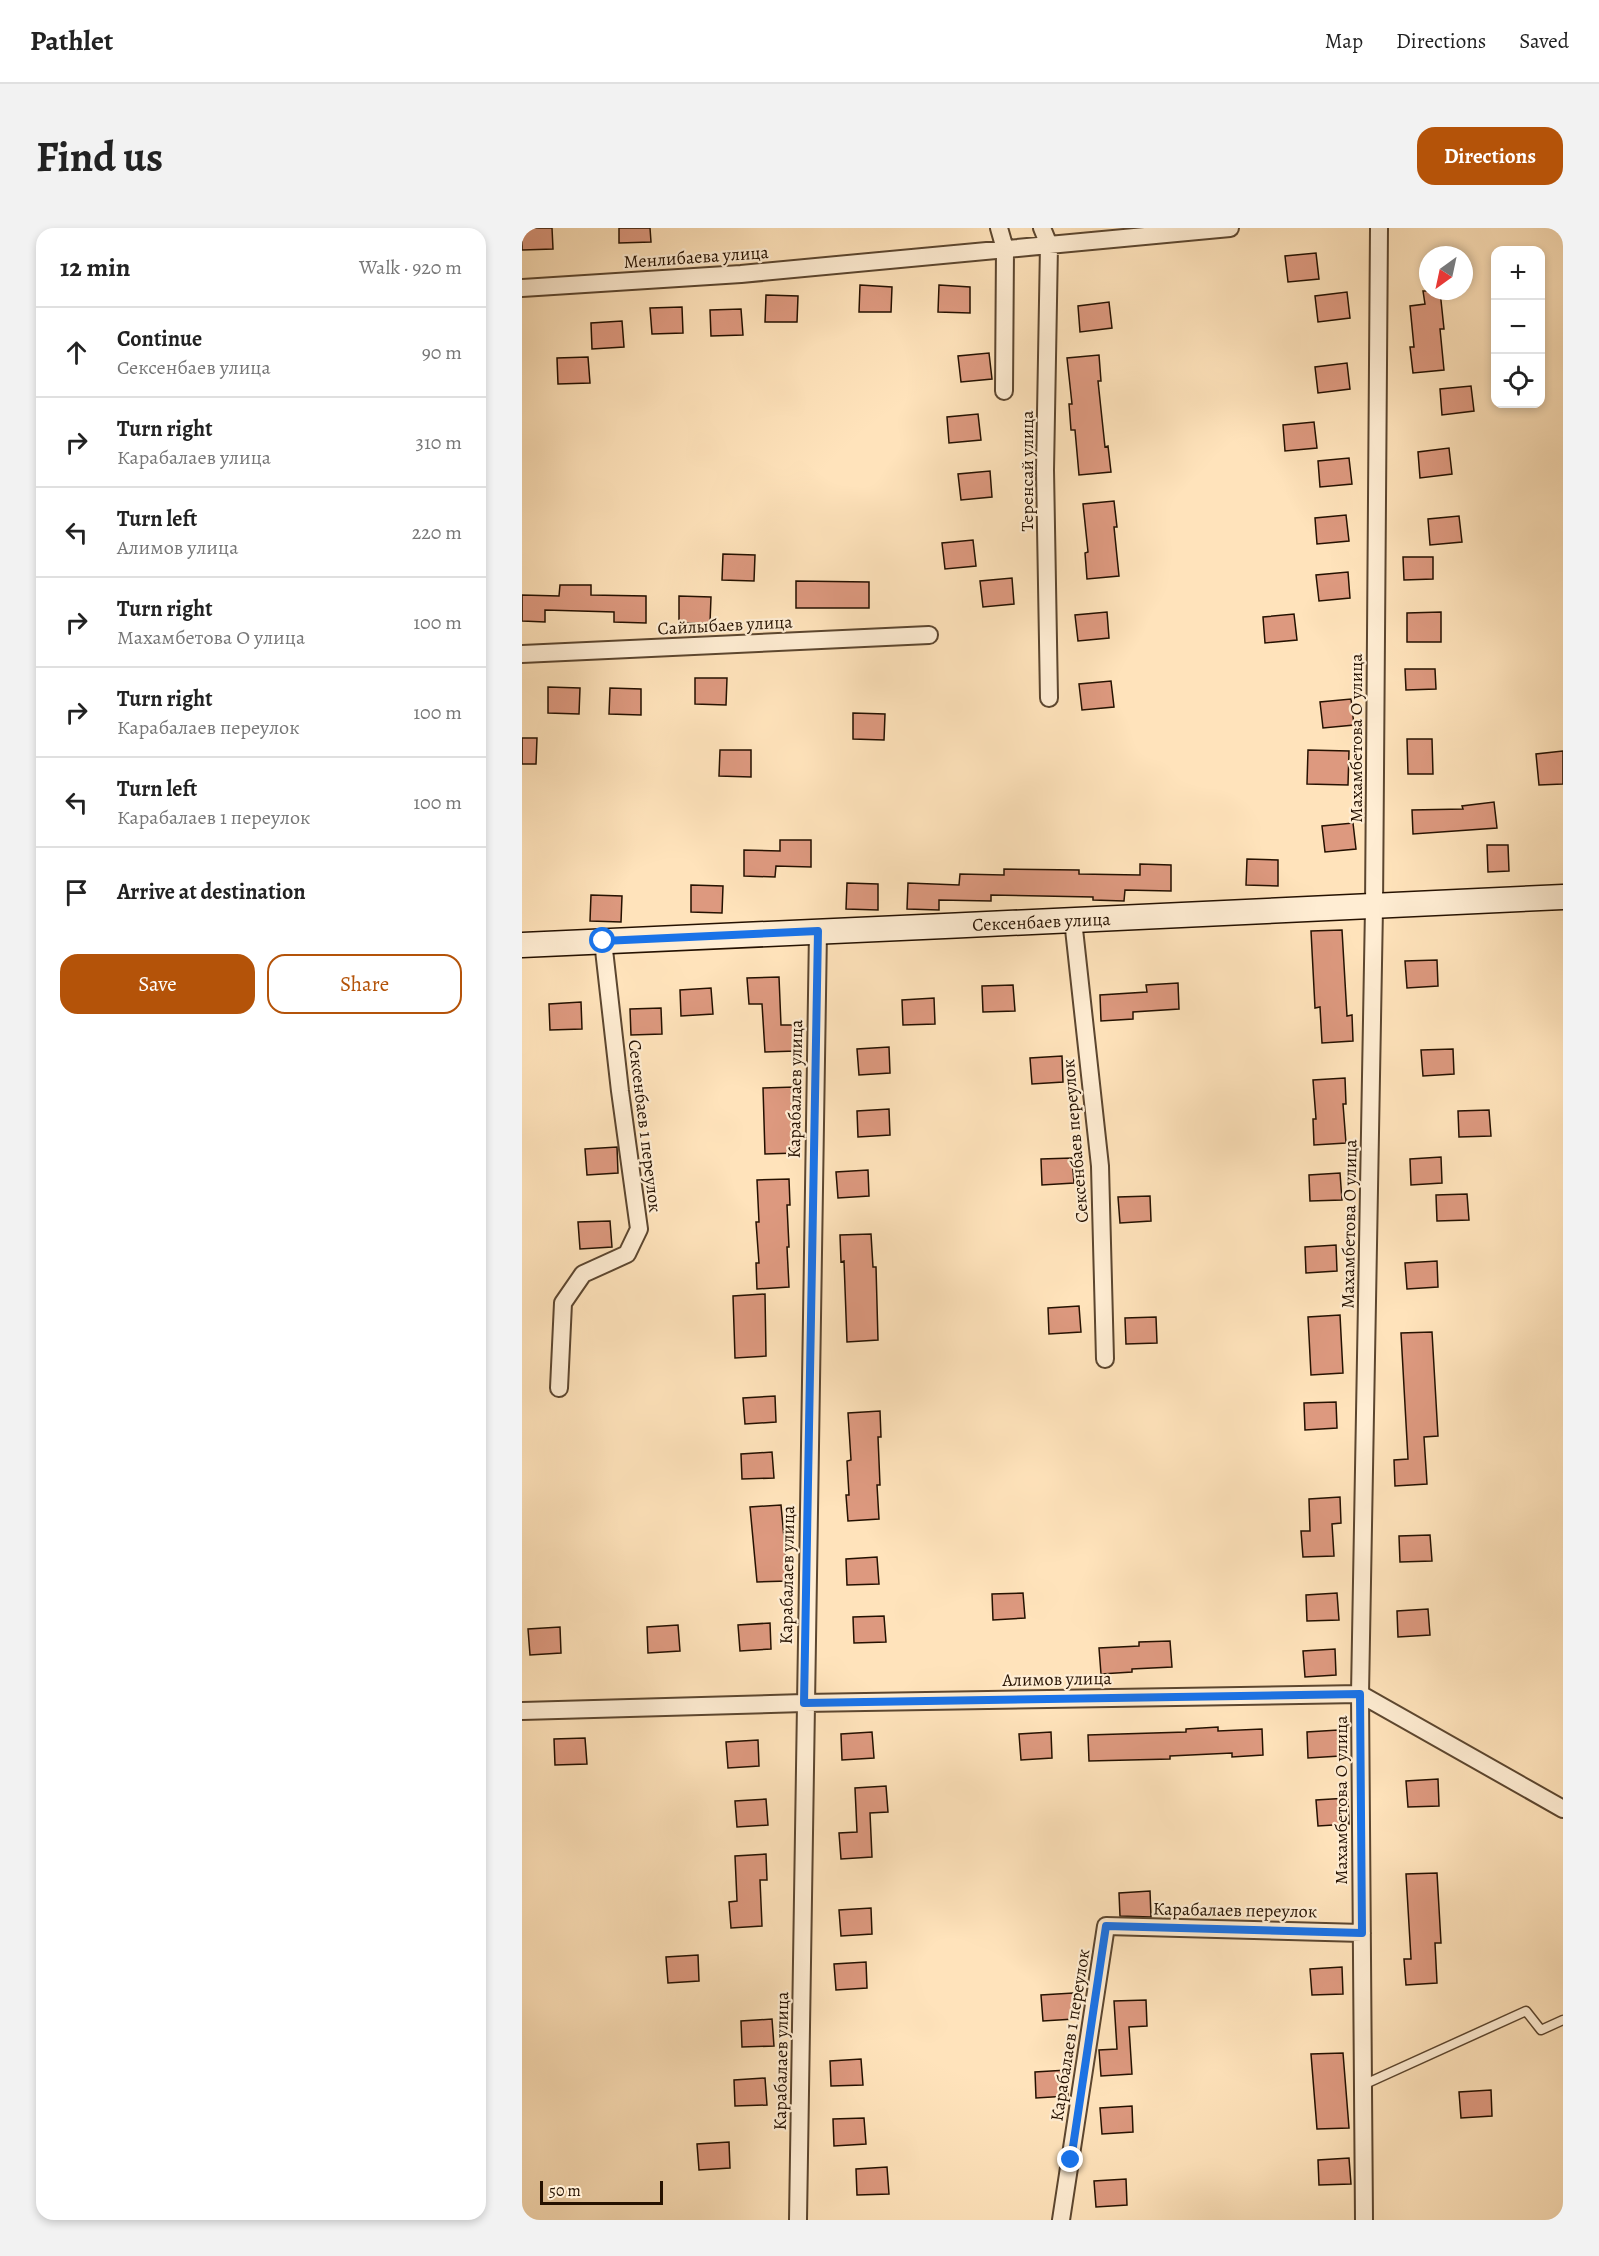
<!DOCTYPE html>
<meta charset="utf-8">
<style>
body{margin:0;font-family:Alegreya,serif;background:#f2f2f2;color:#222}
.controls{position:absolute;right:18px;top:18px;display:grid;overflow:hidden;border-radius:12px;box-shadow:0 3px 9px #0003}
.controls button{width:54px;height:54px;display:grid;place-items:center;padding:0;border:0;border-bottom:2px solid #e0e0e0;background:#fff;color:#222;font:30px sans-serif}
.compass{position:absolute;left:897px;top:18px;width:54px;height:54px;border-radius:50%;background:#fff;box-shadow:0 3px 9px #0003;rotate:213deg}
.scale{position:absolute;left:18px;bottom:15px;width:123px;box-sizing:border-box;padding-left:6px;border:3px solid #251100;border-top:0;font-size:16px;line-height:21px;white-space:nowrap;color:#251100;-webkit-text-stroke:4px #ffedd3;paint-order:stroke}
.stop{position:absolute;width:18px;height:18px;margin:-14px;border:4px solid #1a73e8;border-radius:50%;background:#fff}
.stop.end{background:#1a73e8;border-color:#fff;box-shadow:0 2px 6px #0008}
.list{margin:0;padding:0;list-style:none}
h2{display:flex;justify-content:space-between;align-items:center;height:78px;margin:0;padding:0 24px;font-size:26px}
h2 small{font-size:20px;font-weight:400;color:#767676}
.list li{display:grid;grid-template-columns:39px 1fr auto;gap:18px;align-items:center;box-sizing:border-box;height:90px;padding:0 24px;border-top:2px solid #e0e0e0}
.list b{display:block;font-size:22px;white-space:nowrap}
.list p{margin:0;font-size:20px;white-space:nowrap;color:#767676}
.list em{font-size:20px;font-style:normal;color:#767676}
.actions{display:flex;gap:12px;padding:18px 24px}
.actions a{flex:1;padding:14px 0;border:2px solid #b45309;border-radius:18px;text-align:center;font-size:21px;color:#b45309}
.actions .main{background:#b45309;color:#fff}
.icon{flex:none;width:33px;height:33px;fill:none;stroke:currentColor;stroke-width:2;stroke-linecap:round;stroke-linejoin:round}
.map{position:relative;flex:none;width:1041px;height:1992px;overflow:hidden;border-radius:18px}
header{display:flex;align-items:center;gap:36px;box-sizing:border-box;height:84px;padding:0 30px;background:#fff;border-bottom:2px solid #e0e0e0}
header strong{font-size:28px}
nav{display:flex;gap:33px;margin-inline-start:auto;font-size:21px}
.intro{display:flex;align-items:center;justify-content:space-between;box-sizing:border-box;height:144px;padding:0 36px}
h1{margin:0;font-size:42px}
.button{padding:15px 27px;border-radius:18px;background:#b45309;color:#fff;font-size:21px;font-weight:700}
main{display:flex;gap:36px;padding:0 36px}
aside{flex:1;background:#fff;border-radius:18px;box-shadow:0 3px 9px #0003}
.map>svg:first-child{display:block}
.building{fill:#dd997f;stroke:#251100;stroke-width:1.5}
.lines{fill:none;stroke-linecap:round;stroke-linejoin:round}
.lane-casing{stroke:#5c462f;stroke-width:11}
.street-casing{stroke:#5c462f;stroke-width:20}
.secondary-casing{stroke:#251100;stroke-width:27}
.lane{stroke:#ffedd3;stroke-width:8}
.street{stroke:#ffedd3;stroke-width:16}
.secondary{stroke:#ffedd3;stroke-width:24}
.route{stroke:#1a73e8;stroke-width:8}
.labels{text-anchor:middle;stroke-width:4.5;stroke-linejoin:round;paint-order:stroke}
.street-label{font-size:18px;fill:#251100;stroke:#ffedd3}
</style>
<header>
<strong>Pathlet</strong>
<nav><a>Map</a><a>Directions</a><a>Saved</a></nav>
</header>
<div class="intro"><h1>Find us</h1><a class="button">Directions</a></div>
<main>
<aside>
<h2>12 min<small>Walk · 920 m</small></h2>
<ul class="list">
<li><svg class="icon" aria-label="ahead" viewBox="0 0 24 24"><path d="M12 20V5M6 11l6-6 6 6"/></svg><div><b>Continue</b><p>Сексенбаев улица</p></div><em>90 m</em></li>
<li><svg class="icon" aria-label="right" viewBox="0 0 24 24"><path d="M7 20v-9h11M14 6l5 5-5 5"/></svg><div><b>Turn right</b><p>Карабалаев улица</p></div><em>310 m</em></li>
<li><svg class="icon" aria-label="left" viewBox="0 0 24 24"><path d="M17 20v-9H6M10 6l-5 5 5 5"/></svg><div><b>Turn left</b><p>Алимов улица</p></div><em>220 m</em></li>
<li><svg class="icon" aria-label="right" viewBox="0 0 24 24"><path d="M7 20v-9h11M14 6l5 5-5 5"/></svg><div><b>Turn right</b><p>Махамбетова О улица</p></div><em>100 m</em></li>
<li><svg class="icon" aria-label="right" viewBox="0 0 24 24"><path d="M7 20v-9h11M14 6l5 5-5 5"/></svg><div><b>Turn right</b><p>Карабалаев переулок</p></div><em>100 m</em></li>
<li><svg class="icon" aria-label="left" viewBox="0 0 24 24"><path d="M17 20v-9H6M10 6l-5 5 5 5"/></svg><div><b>Turn left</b><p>Карабалаев 1 переулок</p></div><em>100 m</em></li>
<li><svg class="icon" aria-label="arrive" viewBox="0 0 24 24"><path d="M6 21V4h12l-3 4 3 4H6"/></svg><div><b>Arrive at destination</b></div></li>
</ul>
<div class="actions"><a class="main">Save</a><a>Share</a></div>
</aside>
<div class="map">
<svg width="1041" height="1992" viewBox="0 0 1041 1992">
<rect width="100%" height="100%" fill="#ffe3bb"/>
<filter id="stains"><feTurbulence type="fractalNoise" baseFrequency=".00333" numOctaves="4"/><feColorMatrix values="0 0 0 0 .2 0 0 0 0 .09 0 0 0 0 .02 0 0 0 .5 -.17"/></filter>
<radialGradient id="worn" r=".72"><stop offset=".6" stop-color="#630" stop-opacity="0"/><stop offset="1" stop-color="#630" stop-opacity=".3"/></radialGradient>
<path class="building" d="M0,0H30L31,21L0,22Z
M97,0H128L129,14L97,15Z
M794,25L797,51L766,54L763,28Z
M338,57L370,59L369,84H337Z
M417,57L448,59V85L416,84Z
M901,63H918L922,101H918L922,142L891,145L888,119H892L888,78L903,76Z
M825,64L828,90L796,94L793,68Z
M244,67L276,68L275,94H243Z
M587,74L590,100L558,104L556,78Z
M160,79L161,105L130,106L128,80Z
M219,81L221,107L189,108L188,82Z
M100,93L102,119L70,121L69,95Z
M467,125L470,151L439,154L436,128Z
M577,127L579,153H576L583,219L586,218L589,244L557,247L553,202H549L547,176H550L545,130Z
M66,129L68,155L36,156L35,130Z
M825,135L828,161L796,165L793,139Z
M949,158L952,183L920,187L918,161Z
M456,186L459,212L427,215L425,189Z
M792,194L795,220L763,223L761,197Z
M927,220L930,246L898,250L896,224Z
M827,230L830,256L798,259L796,233Z
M468,243L470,269L439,272L436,246Z
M592,273L595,299H592L597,348L565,351L563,325L566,324L561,276Z
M824,287L827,313L795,316L793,290Z
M937,288L940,314L908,317L906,291Z
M451,312L454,338L423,341L420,315Z
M201,326L233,327L232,353L200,352Z
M881,329H911V351L882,352Z
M826,344L828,370L797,373L794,347Z
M490,350L492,376L461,379L458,353Z
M274,353L347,354V380H274Z
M38,357H69V367L124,368V395L92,394V384L23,382V394L0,393V367L37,368Z
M157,368L189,369L188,395H157Z
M585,384L587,410L556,413L553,387Z
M919,384V414H885V385Z
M772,386L775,412L743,415L741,389Z
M883,441H913L914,461L884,462Z
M173,450H205L204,477L173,476Z
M589,453L592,479L560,482L557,456Z
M26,459L58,460L57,486L26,485Z
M88,460L119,461V487L87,486Z
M829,471L832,497L801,500L798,474Z
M331,485L363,486L362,512L331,511Z
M0,510H15L14,536H0Z
M885,511H910L911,546H886Z
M198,522H229V549L197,548Z
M786,522L827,523L826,557L785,556Z
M1041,523V556L1017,557L1014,526Z
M972,574L975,600L891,606L890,582L941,581L940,578Z
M831,595L834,621L803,624L800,598Z
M258,612H289V639L254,638L253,649L222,648V622L258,623Z
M965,617H986L987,643L966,644Z
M725,631L756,632V658L724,657Z
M618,636L649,637V663L603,662L602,673L571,672V669L469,667V673L417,672V682L385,681L386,655L437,657L438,646L482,647V641L557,642V646L618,647Z
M325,655L356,656V682L324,681Z
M169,657L201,658L200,685L169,684Z
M69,667L100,668L99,694L68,693Z
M820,702L825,788L830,787L831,813L800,815L798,779L793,780L789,703Z
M915,732L916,758L885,760L883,733Z
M257,749L259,797H273L274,823L243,824L240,776H227L225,750Z
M656,755L657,781L611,784V791L579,793L578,767L625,764L624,757Z
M491,757L493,783L461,784L460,758Z
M189,760L191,786L159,788L158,762Z
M412,770L413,796L381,797L380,772Z
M59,774L60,801L28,802L27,776Z
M139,780L140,806L109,807L108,781Z
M367,819L368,845L337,847L335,821Z
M931,821L932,846L901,848L899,822Z
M540,828L541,854L510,856L508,830Z
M823,850L824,876H821L824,915L792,917L791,891H794L791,852Z
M273,859L274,925L243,926L241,860Z
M367,881L368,907L336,909L335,883Z
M967,882L969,908L937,909L936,883Z
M95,919L96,945L65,947L63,921Z
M919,929L920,955L889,957L888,931Z
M550,930L552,955L520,957L519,931Z
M346,942L347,968L316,970L314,944Z
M818,945L820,972L788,973L787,947Z
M267,951L268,977H265L267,1019H265L267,1059L235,1061L234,1035H237L234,994H237L235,952Z
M945,966L947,992L915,993L914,967Z
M628,968L629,993L598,995L596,969Z
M88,993L90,1019L58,1021L56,994Z
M349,1006L351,1039H354L356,1112L325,1114L322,1033L319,1034L318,1007Z
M814,1017L815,1043L784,1045L783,1019Z
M915,1033L916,1059L885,1061L883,1035Z
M243,1066L244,1128L213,1130L211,1068Z
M557,1078L559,1104L527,1106L526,1080Z
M818,1087L821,1145L789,1147L786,1089Z
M634,1089L635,1115L604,1116L603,1090Z
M910,1104L916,1208L902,1209L905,1256L873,1258L872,1232L886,1231L879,1105Z
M253,1168L254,1194L223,1196L221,1170Z
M814,1174L815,1200L783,1202L782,1175Z
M358,1183L359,1209H356L358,1257H355L357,1291L326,1293L324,1267H327L325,1233L329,1232L326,1185Z
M250,1224L252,1250L220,1251L219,1226Z
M818,1269L819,1295L810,1296L812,1328L781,1329L779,1303H788L787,1271Z
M259,1277L266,1353L235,1354L228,1279Z
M908,1307L910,1333L878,1334L877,1308Z
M355,1329L357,1356L325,1357L324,1331Z
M501,1365L503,1390L471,1392L470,1366Z
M815,1365L817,1392L785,1393L784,1367Z
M906,1381L908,1407L876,1409L875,1383Z
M362,1388L364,1414L332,1415L331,1389Z
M248,1395L249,1421L218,1423L216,1397Z
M156,1397L158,1423L126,1425L125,1399Z
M38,1399L39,1425L8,1427L6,1401Z
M648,1413L650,1439L610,1441V1444L579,1446L577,1420L617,1418V1414Z
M813,1421L814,1447L783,1449L781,1423Z
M696,1499V1503L740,1501L741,1527L710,1529V1525L648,1528V1531L567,1533L566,1507L664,1504V1501Z
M816,1502L818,1528L786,1530L785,1504Z
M350,1504L352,1530L320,1532L319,1506Z
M529,1504L530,1530L499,1532L497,1506Z
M63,1510L65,1536L33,1537L32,1511Z
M236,1512L237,1538L206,1540L204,1514Z
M916,1551L917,1578L886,1579L884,1553Z
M364,1558L366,1584L348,1585L350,1629L319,1631L317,1605L335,1604L333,1560Z
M826,1570L827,1596L796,1598L794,1572Z
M244,1571L246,1597L215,1599L213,1573Z
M244,1626L245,1652H238L240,1698L209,1700L207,1674L215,1673L213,1628Z
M915,1645L919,1715H913L915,1755L884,1757L882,1731H889L884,1646Z
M628,1663L629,1689L598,1688L597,1665Z
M349,1680L350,1706L319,1708L317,1682Z
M176,1727L177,1753L146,1755L144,1729Z
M344,1734L345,1760L314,1762L312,1736Z
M820,1739L821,1766L790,1767L788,1741Z
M551,1765L552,1791L521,1793L519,1767Z
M624,1772L625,1798L607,1799L610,1846L579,1848L577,1822L595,1821L592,1773Z
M250,1791L252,1818L220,1819L219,1793Z
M821,1825L827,1900L795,1901L789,1826Z
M339,1831L341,1857L309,1858L308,1833Z
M545,1842L546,1868L514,1870L513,1844Z
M243,1850L245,1877L213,1878L212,1852Z
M969,1862L970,1888L939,1890L937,1864Z
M610,1878L611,1904L580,1906L578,1880Z
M342,1890L344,1916L312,1918L311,1891Z
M207,1914L208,1940L177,1942L175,1916Z
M827,1930L829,1956L797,1957L796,1932Z
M365,1939L367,1966L335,1967L334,1941Z
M604,1951L605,1977L574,1979L572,1953Z"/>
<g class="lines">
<g class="lane-casing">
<path id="lane" d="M841,1857L1004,1783L1019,1802L1041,1792"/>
</g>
<g class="street-casing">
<path id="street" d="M477,0L483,21L482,163
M520,0L527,17L523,242L527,470
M0,60L219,46L708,0
M0,426L407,407
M551,692L578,938L583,1131
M37,1160L41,1075L61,1046L105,1026L117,1001L98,863L81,713
M0,1483L282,1475L838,1466L1041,1581
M276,1992L296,703
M539,1992L584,1698L840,1705
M842,1992L838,1466L852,680L857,0"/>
</g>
<g class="secondary-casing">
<g id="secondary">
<path id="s1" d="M0,717C347,700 694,688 1041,669"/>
</g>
</g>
<use href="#lane" class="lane"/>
<use href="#street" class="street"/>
<use href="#secondary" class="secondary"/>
</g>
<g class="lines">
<path class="route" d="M81,713L296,703L282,1475L838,1466L840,1705L584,1698L549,1932"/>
</g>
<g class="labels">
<g class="street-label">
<text transform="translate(174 29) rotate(-4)" y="6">Менлибаева улица</text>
<text transform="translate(505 243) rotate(-90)" y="6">Теренсай улица</text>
<text transform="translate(203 397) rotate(-3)" y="6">Сайлыбаев улица</text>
<text transform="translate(834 510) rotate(-90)" y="6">Махамбетова О улица</text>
<text dy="6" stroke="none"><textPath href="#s1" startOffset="520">Сексенбаев улица</textPath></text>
<text transform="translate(273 861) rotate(-89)" y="6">Карабалаев улица</text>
<text transform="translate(123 898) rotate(83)" y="6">Сексенбаев 1 переулок</text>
<text transform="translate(553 913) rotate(-95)" y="6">Сексенбаев переулок</text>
<text transform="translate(827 996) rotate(-89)" y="6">Махамбетова О улица</text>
<text transform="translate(265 1347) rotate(-89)" y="6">Карабалаев улица</text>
<text transform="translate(535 1451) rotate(-1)" y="6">Алимов улица</text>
<text transform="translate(819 1572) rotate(-90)" y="6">Махамбетова О улица</text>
<text transform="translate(713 1682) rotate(1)" y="6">Карабалаев переулок</text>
<text transform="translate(548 1807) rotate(-81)" y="6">Карабалаев 1 переулок</text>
<text transform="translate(259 1833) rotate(-89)" y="6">Карабалаев улица</text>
</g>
</g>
<rect width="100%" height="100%" filter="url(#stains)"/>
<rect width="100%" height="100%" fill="url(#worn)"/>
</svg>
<div class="controls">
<button>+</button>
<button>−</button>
<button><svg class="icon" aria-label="locate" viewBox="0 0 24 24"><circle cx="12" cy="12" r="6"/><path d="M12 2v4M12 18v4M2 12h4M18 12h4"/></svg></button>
</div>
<svg class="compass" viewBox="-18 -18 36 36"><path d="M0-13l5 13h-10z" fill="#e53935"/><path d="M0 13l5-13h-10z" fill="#767676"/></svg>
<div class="scale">50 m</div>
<div class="stop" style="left:81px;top:713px"></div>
<div class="stop end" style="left:549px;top:1932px"></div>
</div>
</main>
